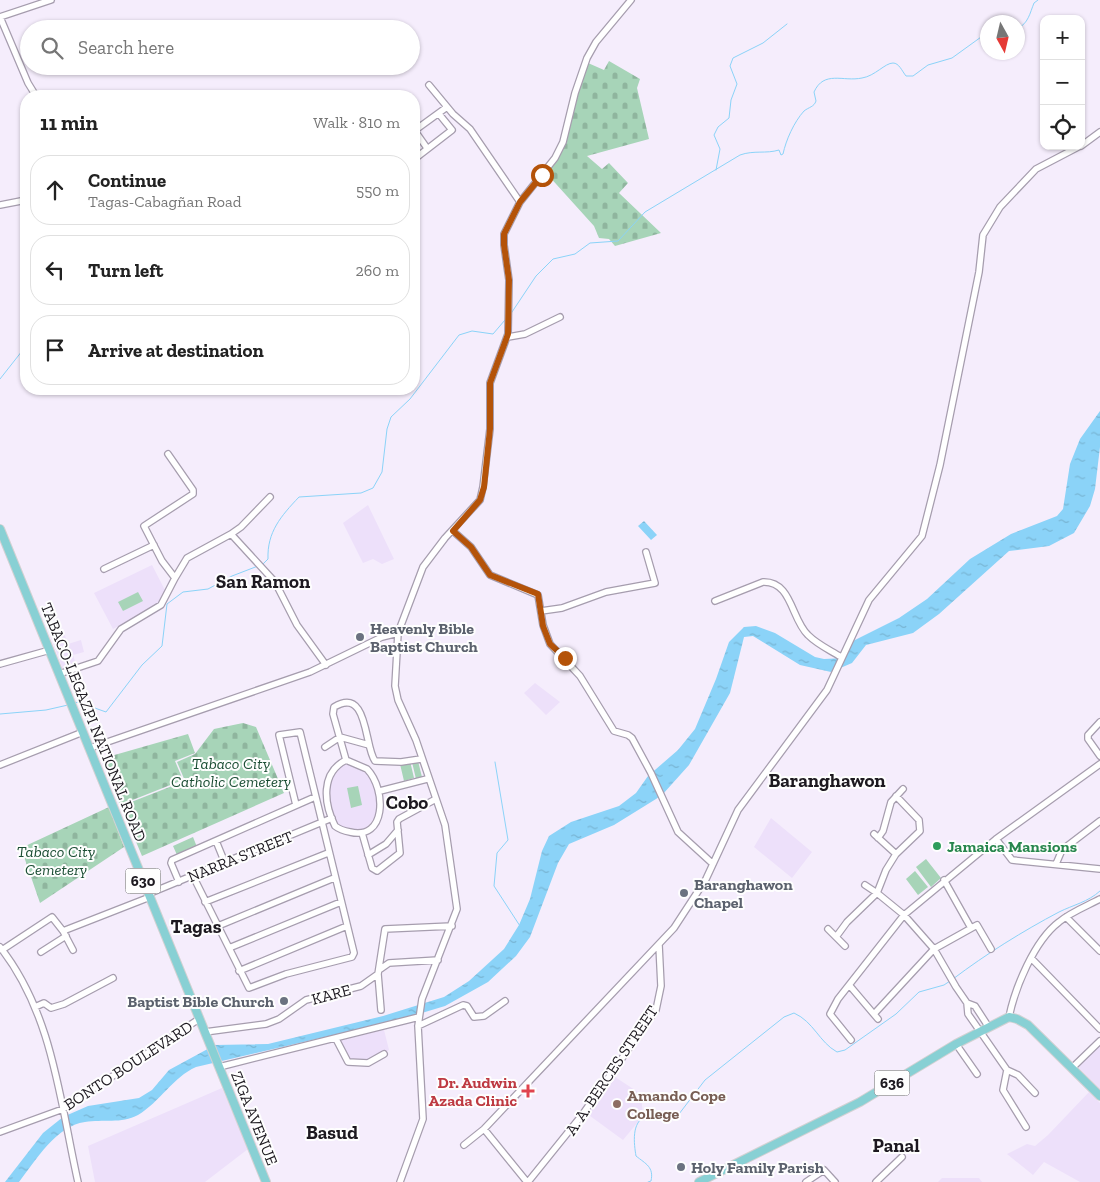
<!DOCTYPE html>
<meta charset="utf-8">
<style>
body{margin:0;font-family:"Zilla Slab",serif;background:#f6f6f6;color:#222}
.controls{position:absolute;right:15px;top:15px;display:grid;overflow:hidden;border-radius:10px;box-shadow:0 1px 4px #0004}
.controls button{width:45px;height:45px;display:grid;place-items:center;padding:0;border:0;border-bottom:1px solid #e0e0e0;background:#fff;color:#222;font:25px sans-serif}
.compass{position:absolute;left:980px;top:15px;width:45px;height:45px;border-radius:50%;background:#fff;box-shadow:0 1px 4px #0004;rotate:172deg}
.stop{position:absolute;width:15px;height:15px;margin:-11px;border:4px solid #b45309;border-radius:50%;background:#fff}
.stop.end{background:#b45309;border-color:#fff;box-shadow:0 1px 5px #0008}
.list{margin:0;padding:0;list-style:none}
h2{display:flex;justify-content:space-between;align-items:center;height:65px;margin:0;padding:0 20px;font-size:21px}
h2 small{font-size:16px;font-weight:400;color:#767676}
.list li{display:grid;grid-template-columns:32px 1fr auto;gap:15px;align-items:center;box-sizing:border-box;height:70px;margin:0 10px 10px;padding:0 10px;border:1px solid #e0e0e0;border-radius:20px}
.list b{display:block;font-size:19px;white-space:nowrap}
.list p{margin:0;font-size:16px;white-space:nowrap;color:#767676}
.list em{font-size:16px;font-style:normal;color:#767676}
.icon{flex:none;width:28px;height:28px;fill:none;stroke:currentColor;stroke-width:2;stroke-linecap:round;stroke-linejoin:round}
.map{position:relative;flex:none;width:1100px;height:1182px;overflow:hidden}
.search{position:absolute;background:#fff;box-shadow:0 1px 4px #0004;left:20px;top:20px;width:400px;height:55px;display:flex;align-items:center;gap:12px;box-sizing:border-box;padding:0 18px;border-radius:28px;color:#767676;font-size:19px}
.panel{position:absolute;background:#fff;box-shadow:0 1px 4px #0004;left:20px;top:90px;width:400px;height:305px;border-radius:20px}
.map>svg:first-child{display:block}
.built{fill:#ede0fa}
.cemetery{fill:url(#cemetery-stones)}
.park{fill:#a7d4b8}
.water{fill:url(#water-ripples)}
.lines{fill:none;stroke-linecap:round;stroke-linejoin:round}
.stream{stroke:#8bd3f8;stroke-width:1}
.minor-casing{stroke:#a69dae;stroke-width:8}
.major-casing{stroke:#d2d1d2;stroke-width:10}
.minor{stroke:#fff;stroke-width:5.5}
.major{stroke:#88d0d4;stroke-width:8}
.route{stroke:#b45309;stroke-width:6}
.worship-dot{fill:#6b7280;stroke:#fefefe;stroke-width:2}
.leisure-dot{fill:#2e9e5b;stroke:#fefefe;stroke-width:2}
.health-dot{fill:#e0444e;stroke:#fefefe;stroke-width:2}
.education-dot{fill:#8d6e63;stroke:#fefefe;stroke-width:2}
.labels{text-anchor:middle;stroke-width:4;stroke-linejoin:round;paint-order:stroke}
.shield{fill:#fefefe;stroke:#605e63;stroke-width:1}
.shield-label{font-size:15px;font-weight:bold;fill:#1d1920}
.worship-label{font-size:16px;font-weight:bold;fill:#5b616d;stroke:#fefefe;text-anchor:start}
.street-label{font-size:16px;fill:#1d1920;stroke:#fefefe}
.park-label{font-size:16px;font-style:italic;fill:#1a4d33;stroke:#fefefe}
.leisure-label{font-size:16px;font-weight:bold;fill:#27864d;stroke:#fefefe;text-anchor:start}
.health-label{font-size:16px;font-weight:bold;fill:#be3a42;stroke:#fefefe;text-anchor:end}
.education-label{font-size:16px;font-weight:bold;fill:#785e54;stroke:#fefefe;text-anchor:start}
.quarter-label{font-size:19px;font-weight:bold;fill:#1d1920;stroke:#fefefe}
</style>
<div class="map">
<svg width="1100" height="1182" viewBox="0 0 1100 1182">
<defs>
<pattern id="cemetery-stones" width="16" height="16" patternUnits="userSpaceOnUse" patternTransform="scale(1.25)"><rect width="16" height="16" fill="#a7d4b8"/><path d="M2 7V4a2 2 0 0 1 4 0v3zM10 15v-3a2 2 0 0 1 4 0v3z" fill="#8fb59e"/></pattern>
<pattern id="water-ripples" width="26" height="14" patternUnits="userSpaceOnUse" patternTransform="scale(1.25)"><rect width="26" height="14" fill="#8bd3f8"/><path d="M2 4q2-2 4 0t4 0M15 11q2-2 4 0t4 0" fill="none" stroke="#78b5d4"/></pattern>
</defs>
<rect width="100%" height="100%" fill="#f5edfc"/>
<path class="built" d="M368,505L394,559L382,564L373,559L363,563L343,523Z
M152,565L167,594L161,604L113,629L94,593Z
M63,630L68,644L81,640L84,652L73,655L76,665L63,670L50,635Z
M535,683L560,702L546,715L524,693Z
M346,762L368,770L380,801L377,815L363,832L340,828L333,816L329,795L330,779L337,767Z
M771,818L812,852L792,878L754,847Z
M384,1030L389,1050L371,1061H347L338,1041Z
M1100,1045V1089L1078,1067Z
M612,1075L641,1094L643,1116L623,1140L586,1113Z
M222,1088L248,1149L205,1182H95L88,1146Z
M1089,1092L1100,1103V1182H1080L1044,1162L1033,1175L1007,1154L1027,1144L1035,1146L1048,1135Z
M942,1178H979L982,1182H938Z"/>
<path class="cemetery" d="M609,61L640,79L637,88L649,139L587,156L602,169L609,163L628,183L619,193L661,233L615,246L609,239L599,238L594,226L547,174L566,144L578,93L588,63L604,70Z
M243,723L256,727L284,793L142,856L121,806L185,781L177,762L195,754L214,729Z
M188,734L195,753L175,761L183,780L120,805L104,758Z
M109,807L124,847L40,903L21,848Z"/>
<path class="park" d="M138,592L143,601L123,611L118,602Z
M410,761L414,778L404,781L400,764Z
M418,761L422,777L416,779L412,762Z
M358,786L362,805L351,808L347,788Z
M193,837L197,847L177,855L173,846Z
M926,859L941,878L931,887L916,867Z
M915,871L928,887L918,895L906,879Z"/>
<path class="water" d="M1100,411V447L1095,489L1090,506L1074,533L1049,546L1009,551L939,614L913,633L866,645L852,663L831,672L800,665L753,636L744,637L730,693L689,765L663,794L656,799L614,825L569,844L558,863L530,937L516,956L488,982L445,1006L402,1019L196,1067C173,1077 160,1102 138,1115C121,1124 103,1119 85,1122C56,1126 36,1160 19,1182H5L43,1133L63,1117L88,1106L139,1098L152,1090L169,1070L215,1045L268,1044L383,1016L444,997L469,981L504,949L519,925L530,899L542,851L549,836L571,822L619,806L636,793L648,776L678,750L695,729L716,679L729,642L744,627L756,626L775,633L815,657L824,659L845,658L853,641L899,618L927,599L970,559L1011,534L1057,516L1063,509L1070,464L1080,439Z
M644,521L657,535L651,540L638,526Z"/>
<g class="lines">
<path class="stream" d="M1018,28C1028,24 1030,13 1034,3L1038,0
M716,170L720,149L714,135L718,127L729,118L731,100L737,84L730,66L733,58L763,43L787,24
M510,315L536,276L553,259L575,254L590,243L618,241L645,212L740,155C754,150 766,154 779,150L781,155L783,154C786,140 794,122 804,111C809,107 814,107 816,101L814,92C824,70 843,82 862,78C875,76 885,63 893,63C899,63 902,71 906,76H913L928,65L952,58L988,32
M0,379L26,346
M262,565L268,559C267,532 281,516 299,497L361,493L373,488L382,472L387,429L391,417L410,399L459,335L472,331L493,334L505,320
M75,703L78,702L106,712L142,665L162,646L167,604L183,592L208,589L232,576L258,566
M0,714L46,710L68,705
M495,762L508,840L497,853L494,886L520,926
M953,979C986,954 1023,931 1059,912C1073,905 1088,902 1100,891
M648,1182L651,1181C654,1167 646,1164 636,1156C634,1144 631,1122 646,1116C656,1112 669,1115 679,1114L705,1080L784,1017L794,1013C814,1022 819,1042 837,1052L845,1050L896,1014L919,992L944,985L950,981"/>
<g class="minor-casing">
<path id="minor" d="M429,85L453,114L470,129L520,202
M36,96L28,83L0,17L51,0
M414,131L447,107
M415,131L427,148
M1081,146L1100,132
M414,153L417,157L452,130L439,114
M0,205L26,200
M508,337L525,334L560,317
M453,531L471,547L490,575L538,595L543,625L550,644L580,676L614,731L628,735L632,738L651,773L678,832L713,864
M231,534L241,527L270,497
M104,569L154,545
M175,578L187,558L231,534L275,582L297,625L326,665
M715,601L763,582C792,581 791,619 808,635C818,645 830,650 841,657
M541,611L562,608L606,592L655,583L646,552
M0,664L50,650
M59,674L98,661L121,629L161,605L175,578L162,561L144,526L193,494V490L168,454
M1100,722L1088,735V739L1100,756
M325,747L340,737L369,745
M90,748L310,672L382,637L398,633
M346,760C320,773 324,804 335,826C340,830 344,831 350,832C386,841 387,790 367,769L346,760L333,714L334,707C369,686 364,747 375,761L401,762L421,759
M0,765L83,732
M380,791L427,779
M362,833L372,868L377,871L400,853L397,822L399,819L434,800
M878,838L883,831L891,802L903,789
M996,839L1012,860L1100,869
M216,841L225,863
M896,854L920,831L919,820L896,796
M368,855L386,844L398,830
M1056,864L1062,850L1100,821
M193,876L249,988L286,974L352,957L354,953L300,732L279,735L296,805
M944,880L971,928
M179,882L171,863L172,860L315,797
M865,885L877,893L886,870L896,854L874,834
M148,894L332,818
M205,902L328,853
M1066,917L1100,951
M218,926L334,878
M828,929L836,937L847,922L877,893L904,915L934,949L956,987L967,1003L975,1006L988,1026
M63,931L150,897
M836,937L845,946
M0,947C53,1014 60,1102 78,1182
M229,948L341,902
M2,950L52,917L63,931L73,950
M41,952L66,936
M1031,958L1100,1029
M379,970L389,963L438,960
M239,971L347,926
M378,974L381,1010
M850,986L878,1019
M967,1003L968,1014L1007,1070L1018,1075L1035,1093
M35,1007L44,1003L51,1008L64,1004L113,978
M874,1014L934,949L977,925L991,949
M1009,1017C1015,988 1034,941 1059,922C1071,912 1087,906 1100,899
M418,1026L463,1005L467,1006L474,1017L484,1016L505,1001
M205,1032L266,1024L279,1019L306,1000L361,986L378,974L385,929L452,926
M336,1039L348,1062L368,1063L384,1054
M851,1040L830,1014L838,999L904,915L996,839L1100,764
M956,1044L977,1074
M219,1067L419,1017
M1072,1068L1100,1041
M1007,1070L1003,1090L1026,1127
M484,1129L527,1182
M0,1132L63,1109L199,1019
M464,1145L484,1129L674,928L706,879L738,810L827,690L869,600L922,536L940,465L979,272L983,235L1000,207L1036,169L1080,146
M400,1182L423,1119L418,1026L422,999L457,909L445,825L416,740L398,700L395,686L398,633L423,567L445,538L480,500L483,487L490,429V383L508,334L509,280L504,245V234L520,202L555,158L563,142L575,93L587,58L596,42L631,0
M528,1182L582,1115L656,1010L661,986L659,945
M806,1182L824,1170L835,1182
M876,1182L902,1157"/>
</g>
<g class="major-casing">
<path id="major" d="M0,529L266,1182
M699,1182L860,1102L956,1044L1009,1017L1017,1019L1028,1025L1100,1096"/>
</g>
<use href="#minor" class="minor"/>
<use href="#major" class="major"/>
</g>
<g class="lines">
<path class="route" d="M542,175L520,202L504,234V245L509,280L508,334L490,383V429L484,487L480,500L453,531L471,547L490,575L538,594L543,626L550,644L565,658"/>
</g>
<g class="worship-dot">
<circle cx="360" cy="637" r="5"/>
<circle cx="684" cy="893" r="5"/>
<circle cx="284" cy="1001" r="5"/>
<circle cx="681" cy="1167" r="5"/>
</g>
<circle class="leisure-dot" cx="937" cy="846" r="5"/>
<path class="health-dot" d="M525.5 1083.5h5v5h5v5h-5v5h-5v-5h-5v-5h5z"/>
<circle class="education-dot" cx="617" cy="1104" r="5"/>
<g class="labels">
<g class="shield">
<rect x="125.5" y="868.5" width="35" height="25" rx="4"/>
<rect x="874.5" y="1070.5" width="35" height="25" rx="4"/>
</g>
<g class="shield-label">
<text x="143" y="886">630</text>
<text x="892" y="1088">636</text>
</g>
<g class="worship-label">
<text x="370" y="634">Heavenly Bible<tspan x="370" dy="18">Baptist Church</tspan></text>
<text x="694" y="890">Baranghawon<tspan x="694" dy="18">Chapel</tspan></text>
<text x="274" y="1007" text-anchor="end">Baptist Bible Church</text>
<text x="691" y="1173">Holy Family Parish</text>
</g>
<g class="street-label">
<text transform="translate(94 722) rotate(68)" y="6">TABACO-LEGAZPI NATIONAL ROAD</text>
<text transform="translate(240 856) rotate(-22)" y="6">NARRA STREET</text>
<text transform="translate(331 994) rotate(-15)" y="6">KARE</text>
<text transform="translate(128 1065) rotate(-33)" y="6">BONTO BOULEVARD</text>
<text transform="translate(611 1070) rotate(-56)" y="6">A. A. BERCES STREET</text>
<text transform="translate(255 1118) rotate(68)" y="6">ZIGA AVENUE</text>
</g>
<g class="park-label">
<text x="231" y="769">Tabaco City<tspan x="231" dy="18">Catholic Cemetery</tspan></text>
<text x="56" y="857">Tabaco City<tspan x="56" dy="18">Cemetery</tspan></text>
</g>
<g class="leisure-label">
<text x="947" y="852">Jamaica Mansions</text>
</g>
<g class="health-label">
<text x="517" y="1088">Dr. Audwin<tspan x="517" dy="18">Azada Clinic</tspan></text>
</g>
<g class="education-label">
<text x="627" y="1101">Amando Cope<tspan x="627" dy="18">College</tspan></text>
</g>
<g class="quarter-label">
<text x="263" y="588">San Ramon</text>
<text x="827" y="787">Baranghawon</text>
<text x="407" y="809">Cobo</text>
<text x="196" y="933">Tagas</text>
<text x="332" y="1139">Basud</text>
<text x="896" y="1152">Panal</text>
</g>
</g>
</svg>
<div class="controls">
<button>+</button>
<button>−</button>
<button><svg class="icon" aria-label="locate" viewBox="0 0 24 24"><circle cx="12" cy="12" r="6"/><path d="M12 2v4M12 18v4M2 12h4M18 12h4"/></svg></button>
</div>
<svg class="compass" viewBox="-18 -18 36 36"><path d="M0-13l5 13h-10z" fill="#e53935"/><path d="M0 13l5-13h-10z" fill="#767676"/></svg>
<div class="stop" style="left:542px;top:175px"></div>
<div class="stop end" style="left:565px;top:658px"></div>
<div class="search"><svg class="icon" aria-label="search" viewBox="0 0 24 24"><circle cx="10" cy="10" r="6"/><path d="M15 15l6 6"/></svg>Search here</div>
<section class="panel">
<h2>11 min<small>Walk · 810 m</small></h2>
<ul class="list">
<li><svg class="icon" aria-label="ahead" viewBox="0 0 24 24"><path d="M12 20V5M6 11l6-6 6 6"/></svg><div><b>Continue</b><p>Tagas-Cabagñan Road</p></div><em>550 m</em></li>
<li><svg class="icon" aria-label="left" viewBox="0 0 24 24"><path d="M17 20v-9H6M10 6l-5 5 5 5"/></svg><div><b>Turn left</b></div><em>260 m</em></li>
<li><svg class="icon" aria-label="arrive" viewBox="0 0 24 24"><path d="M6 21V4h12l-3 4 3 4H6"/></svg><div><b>Arrive at destination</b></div></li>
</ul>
</section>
</div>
